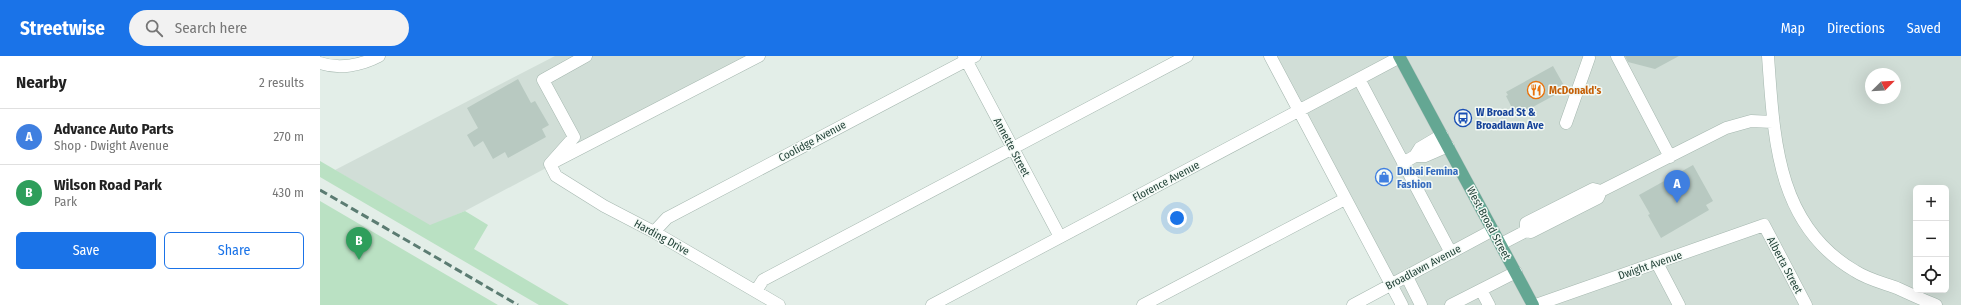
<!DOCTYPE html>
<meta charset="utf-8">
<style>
body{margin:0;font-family:"Fira Sans Condensed",sans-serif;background:#f2f2f2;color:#222}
.controls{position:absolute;right:12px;bottom:12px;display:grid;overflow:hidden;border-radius:6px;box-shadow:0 4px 16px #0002}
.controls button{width:36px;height:36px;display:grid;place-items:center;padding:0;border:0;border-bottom:1px solid #e0e0e0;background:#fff;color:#222;font:20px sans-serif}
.compass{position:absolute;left:1545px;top:12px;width:36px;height:36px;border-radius:50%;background:#fff;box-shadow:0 4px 16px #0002;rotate:66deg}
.you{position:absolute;left:857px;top:162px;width:14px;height:14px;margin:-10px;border:3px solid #fff;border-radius:50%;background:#1a73e8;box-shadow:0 0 0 6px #1a73e833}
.badge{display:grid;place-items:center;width:26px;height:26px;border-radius:50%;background:#1a73e8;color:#fff;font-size:13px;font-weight:700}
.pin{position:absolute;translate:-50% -33px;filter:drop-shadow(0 1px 2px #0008)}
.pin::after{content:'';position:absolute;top:21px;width:14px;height:12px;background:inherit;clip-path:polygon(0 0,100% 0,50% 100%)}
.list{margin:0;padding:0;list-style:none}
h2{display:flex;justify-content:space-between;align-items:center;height:52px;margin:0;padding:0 16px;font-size:17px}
h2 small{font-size:13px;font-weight:400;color:#767676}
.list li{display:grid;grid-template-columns:26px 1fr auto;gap:12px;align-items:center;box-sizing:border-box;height:56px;padding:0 16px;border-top:1px solid #e0e0e0}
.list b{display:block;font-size:15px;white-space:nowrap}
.list p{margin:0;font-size:13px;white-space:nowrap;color:#767676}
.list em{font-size:13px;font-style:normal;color:#767676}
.actions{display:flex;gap:8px;padding:12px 16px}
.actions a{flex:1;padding:9px 0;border:1px solid #1a73e8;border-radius:6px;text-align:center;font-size:14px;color:#1a73e8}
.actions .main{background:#1a73e8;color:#fff}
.icon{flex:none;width:22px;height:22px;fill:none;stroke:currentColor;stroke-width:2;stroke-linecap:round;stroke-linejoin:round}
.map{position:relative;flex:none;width:1641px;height:249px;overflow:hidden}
header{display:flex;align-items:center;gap:24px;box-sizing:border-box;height:56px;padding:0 20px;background:#1a73e8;color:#fff}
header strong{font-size:19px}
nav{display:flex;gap:22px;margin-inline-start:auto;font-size:14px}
.search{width:280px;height:36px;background:#f2f2f2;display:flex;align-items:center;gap:10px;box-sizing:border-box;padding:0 14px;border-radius:22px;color:#767676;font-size:15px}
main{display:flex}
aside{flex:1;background:#fff}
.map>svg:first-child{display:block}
.built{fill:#d1ded7;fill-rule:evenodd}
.green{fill:#bae1c3}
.building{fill:#b8c9c1}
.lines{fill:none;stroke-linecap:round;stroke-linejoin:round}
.minor-casing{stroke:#a5b7af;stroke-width:13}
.major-casing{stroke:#c1cac7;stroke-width:13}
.minor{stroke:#fff;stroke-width:12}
.major{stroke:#64a793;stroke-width:12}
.rail{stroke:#5b7c72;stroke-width:3;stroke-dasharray:8 4;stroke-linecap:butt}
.labels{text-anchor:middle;stroke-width:3;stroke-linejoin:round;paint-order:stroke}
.food-label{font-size:11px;font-weight:bold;fill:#c56008;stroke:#f4faf6;text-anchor:start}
.transit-label{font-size:11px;font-weight:bold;fill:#164399;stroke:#f4faf6;text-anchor:start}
.street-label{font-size:11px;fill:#214137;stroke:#f4faf6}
.shop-label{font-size:11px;font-weight:bold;fill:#366cbe;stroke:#f4faf6;text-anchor:start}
</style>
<header>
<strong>Streetwise</strong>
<div class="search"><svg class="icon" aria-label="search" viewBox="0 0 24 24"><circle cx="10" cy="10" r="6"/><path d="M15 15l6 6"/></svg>Search here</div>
<nav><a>Map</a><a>Directions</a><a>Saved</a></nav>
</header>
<main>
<aside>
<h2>Nearby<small>2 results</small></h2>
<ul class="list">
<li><span class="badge" style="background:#3f7fe0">A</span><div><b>Advance Auto Parts</b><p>Shop · Dwight Avenue</p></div><em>270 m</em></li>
<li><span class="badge" style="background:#2e9e5b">B</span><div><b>Wilson Road Park</b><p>Park</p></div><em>430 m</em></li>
</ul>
<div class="actions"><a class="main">Save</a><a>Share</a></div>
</aside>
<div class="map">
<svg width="1641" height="249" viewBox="0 0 1641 249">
<rect width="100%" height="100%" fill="#e3eee8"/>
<path class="built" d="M235,0H437L145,155L110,170L15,114Z
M951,0H1641V249H1082ZM1551,18H1575V42H1551ZM1596,132H1626V234H1596Z"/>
<path class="green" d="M0,105L110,169L145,155L168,169L154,193L249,249H219L0,121Z
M0,145L178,249H0Z"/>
<path class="building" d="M1305,0H1359L1335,13L1308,6Z
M1233,10L1246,33L1196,60L1186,40L1188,39L1186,36Z
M198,23L211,47L215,45L229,69L222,73L226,81L188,102L185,96L173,103L163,85L154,91L147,79L158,72L147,52Z
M1373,109L1393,145L1386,149L1389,154L1341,182L1328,159L1330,158L1319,139Z"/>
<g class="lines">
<g class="minor-casing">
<path id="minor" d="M266,0L223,24L254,81L230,108L439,0
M644,0L740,181
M950,0L1082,249
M1297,0L1350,101
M1448,0C1454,82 1456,169 1535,215C1547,223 1563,227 1577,232C1590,238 1603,244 1616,249
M0,7C19,14 42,9 59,0
M1039,23L1131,197
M1246,67L1269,2
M1095,100H1105L1128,90
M1083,107L1095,100L1100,92L1122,79
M230,108L236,120L284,150L334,176L459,249
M1206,175V167L1273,133L1281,135
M334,176L347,162L655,0
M1181,188L1206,175L1211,176L1278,142L1281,135L1406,72L1431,65L1453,66
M1337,207L1359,249
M1087,221L1101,249
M1161,234L1169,249
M436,235L443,224L867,0
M612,249L1080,1
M823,249L1025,143
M1033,249L1173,174
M1131,249L1196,216
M1216,249L1444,169L1486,249"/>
</g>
<g class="major-casing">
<path id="major" d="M1079,0L1213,249"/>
</g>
<use href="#minor" class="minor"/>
<use href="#major" class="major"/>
<path class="rail" d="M0,134L198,249"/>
</g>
<defs>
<g id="restaurant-ring" transform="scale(0.9)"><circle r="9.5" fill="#f4faf6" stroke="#e8710a" stroke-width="1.5"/><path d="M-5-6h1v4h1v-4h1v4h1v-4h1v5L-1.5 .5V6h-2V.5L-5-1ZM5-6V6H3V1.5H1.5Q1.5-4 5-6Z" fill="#e8710a"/></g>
<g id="bus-ring" transform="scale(0.9)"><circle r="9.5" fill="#f4faf6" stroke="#1a4fb4" stroke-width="1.5"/><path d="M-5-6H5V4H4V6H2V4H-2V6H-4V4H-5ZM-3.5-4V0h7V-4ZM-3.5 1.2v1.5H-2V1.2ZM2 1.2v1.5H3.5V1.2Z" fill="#1a4fb4"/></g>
<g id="shop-ring" transform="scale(0.9)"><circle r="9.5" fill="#f4faf6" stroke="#3f7fe0" stroke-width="1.5"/><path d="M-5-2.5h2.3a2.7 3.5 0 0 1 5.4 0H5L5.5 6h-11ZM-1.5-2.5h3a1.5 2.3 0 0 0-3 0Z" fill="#3f7fe0"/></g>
</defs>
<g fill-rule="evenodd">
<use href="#restaurant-ring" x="1216" y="34"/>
<use href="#bus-ring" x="1143" y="62"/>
<use href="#shop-ring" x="1064" y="121"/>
</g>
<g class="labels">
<g class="food-label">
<text x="1229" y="38">McDonald's</text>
</g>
<g class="transit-label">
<text x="1156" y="60">W Broad St &amp;<tspan x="1156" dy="13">Broadlawn Ave</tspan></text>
</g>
<g class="street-label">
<text transform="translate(492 85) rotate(-28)" y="4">Coolidge Avenue</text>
<text transform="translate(692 91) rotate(62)" y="4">Annette Street</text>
<text transform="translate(846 125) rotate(-28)" y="4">Florence Avenue</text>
<text transform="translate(1169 167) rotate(62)" y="4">West Broad Street</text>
<text transform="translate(342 181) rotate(29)" y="4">Harding Drive</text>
<text transform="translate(1330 209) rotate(-19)" y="4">Dwight Avenue</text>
<text transform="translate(1465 209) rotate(62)" y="4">Alberta Street</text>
<text transform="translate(1103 211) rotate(-28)" y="4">Broadlawn Avenue</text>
</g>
<g class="shop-label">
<text x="1077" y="119">Dubai Femina<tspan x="1077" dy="13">Fashion</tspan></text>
</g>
</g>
</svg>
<div class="controls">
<button>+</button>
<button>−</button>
<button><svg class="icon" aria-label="locate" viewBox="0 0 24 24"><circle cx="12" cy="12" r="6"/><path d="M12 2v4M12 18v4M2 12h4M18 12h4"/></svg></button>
</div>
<svg class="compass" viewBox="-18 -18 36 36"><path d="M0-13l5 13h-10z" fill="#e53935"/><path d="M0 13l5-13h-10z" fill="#767676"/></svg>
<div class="you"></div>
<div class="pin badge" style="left:1357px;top:147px;background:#3f7fe0">A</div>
<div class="pin badge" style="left:39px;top:204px;background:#2e9e5b">B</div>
</div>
</main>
